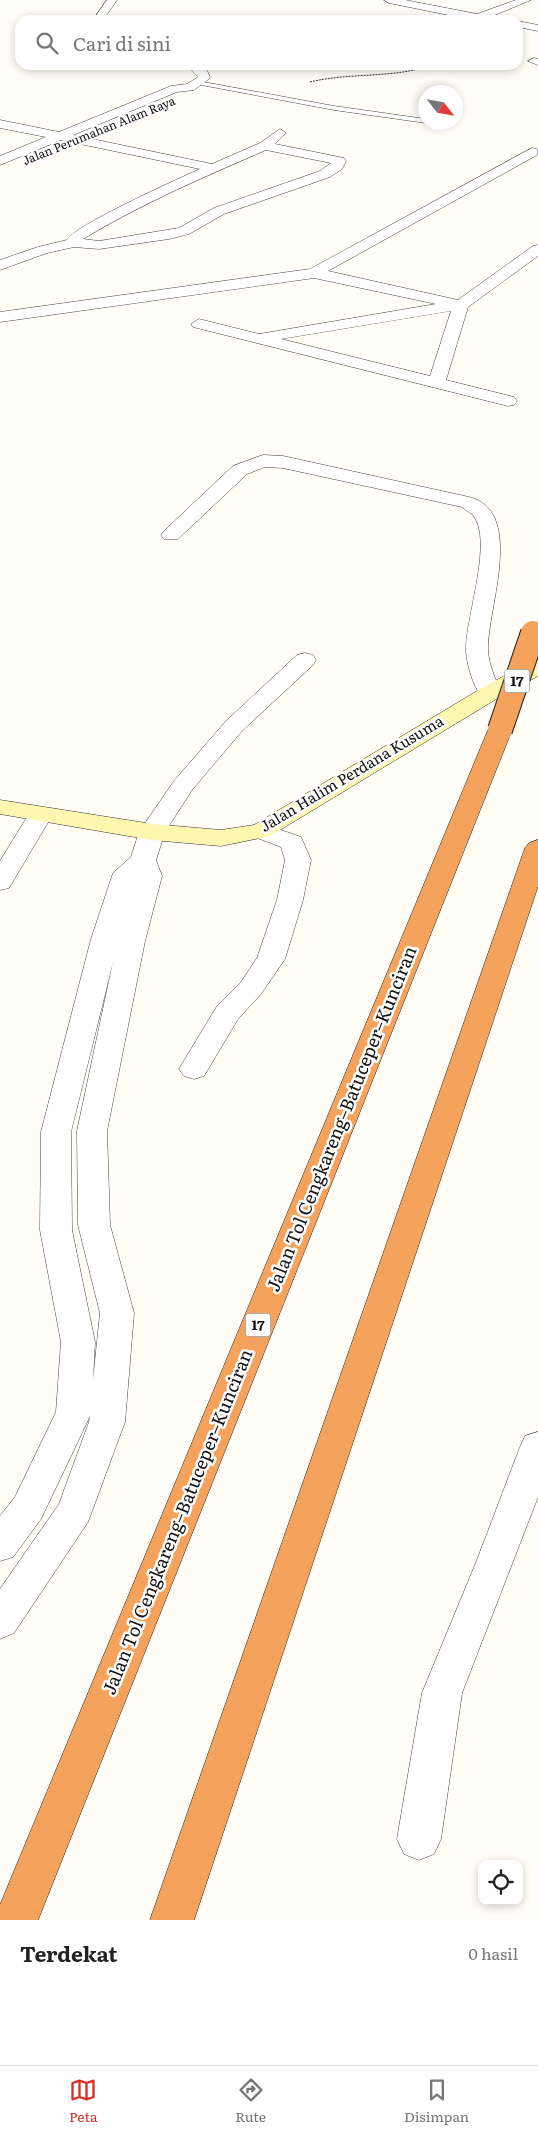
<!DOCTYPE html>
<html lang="id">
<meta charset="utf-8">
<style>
body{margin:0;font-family:Literata,serif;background:#f2f2f2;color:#222}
.controls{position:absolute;right:15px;bottom:15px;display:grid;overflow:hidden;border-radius:10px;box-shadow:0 2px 8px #0003}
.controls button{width:45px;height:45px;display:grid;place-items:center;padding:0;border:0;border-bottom:1px solid #e0e0e0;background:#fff;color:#222;font:25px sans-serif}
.compass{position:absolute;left:418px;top:85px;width:45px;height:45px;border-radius:50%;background:#fff;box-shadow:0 2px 8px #0003;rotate:121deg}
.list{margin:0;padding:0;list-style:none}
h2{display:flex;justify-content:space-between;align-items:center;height:65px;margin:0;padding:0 20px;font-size:21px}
h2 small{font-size:16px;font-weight:400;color:#767676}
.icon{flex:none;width:28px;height:28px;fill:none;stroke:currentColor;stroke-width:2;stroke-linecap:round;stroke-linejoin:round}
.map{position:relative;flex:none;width:538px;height:1920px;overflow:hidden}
.search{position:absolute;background:#fff;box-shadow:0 2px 8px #0003;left:15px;right:15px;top:15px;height:55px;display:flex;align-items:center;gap:12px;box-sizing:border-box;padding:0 18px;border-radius:15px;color:#767676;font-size:19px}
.sheet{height:145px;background:#fff}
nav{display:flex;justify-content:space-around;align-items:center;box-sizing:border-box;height:70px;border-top:1px solid #e0e0e0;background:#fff;font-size:14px;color:#767676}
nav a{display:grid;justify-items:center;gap:2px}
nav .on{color:#d93025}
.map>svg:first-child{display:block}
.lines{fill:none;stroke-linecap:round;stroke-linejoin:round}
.service-casing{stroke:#444;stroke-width:1}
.minor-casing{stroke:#444;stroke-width:1}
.secondary-casing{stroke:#333;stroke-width:1}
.motorway-casing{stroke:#222;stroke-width:1}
.path{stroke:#333;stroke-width:1;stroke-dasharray:2 1;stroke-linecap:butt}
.service{fill:#fff;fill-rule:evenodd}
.minor{fill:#fff;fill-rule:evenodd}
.secondary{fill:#fff6b0;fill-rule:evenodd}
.motorway{fill:#f5a25d;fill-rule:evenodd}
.motorway-bridge-casing{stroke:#222;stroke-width:26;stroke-linecap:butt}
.motorway-bridge{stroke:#f5a25d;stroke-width:24}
.labels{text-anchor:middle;stroke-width:5;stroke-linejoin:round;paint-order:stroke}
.far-street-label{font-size:12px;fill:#111;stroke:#fff}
.shield{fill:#fff;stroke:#585858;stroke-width:1}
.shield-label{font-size:14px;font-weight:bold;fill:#111}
.street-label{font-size:15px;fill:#111;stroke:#fff}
.near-street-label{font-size:18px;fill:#111;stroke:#fff}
</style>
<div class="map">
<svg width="538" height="1920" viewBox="0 0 538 1920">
<rect width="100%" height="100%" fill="#fffdf5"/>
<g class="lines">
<g class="service-casing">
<path id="service" d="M198,81L334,106L426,119V122H428L426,123L334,110L196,84Z"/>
</g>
<g class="minor-casing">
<path id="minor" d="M107,0H117L103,20H93Z
M384,0H405L477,14L516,0H531L490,17L495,20H473L389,3Z
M518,21L538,25V31L518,27Z
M534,58L538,59V65L528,61Z
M187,65C198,65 207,65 210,78L194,90L177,92L73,135L212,164L260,143L280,129L286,133L275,144L344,158L346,161L342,169L330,177L224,214L189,234L169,239L99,249L74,247L47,253L0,270V260L38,247L67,240C73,226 180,178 200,169L61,140L0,165V156L46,137L0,128V120L59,132L171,86L187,84L198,77ZM266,150L331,163L320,171L214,208L179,228L99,241L83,239C141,204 204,177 266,150Z
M532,148L537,149V155L328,271L458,300L533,246L538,245V256L468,307L446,380L514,397L517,401L514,405L508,406L193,327L191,324L199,319L259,334L436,304L314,278L0,322V312L310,269ZM451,311L430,376L281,339Z
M263,455L283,456L469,497C526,511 487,610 488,649C488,664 496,679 501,693L498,698L490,700L482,698C473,685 467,666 466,651C465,618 495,538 472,514C469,512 465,510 462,507L283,468L265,467L247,474L178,539H164L161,535L164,531L233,466Z
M305,653L313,655L316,660L313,665L242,731L192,790L165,832L156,860L162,876L145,941L107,1131L110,1225L134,1313L125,1422L88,1522L14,1633L0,1639V1589L59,1504L89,1422L90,1416L41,1519L13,1557L0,1561V1516L15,1497L56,1412L61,1342L40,1230L41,1132L91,939L113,873L131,857L139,832L174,781L226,721L297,655ZM113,962L77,1131L78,1225L100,1313L93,1380L95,1342L72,1230L71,1132Z
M41,807L50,809L53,814L9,888L0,890V861L32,809Z
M261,823L301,837L311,860L303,900L285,959L261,994L238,1019L204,1076L194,1079L184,1076L179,1069L217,1006L241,982L257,958L277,900L285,860L281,847L252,836L248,831L252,826Z
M538,1432V1497L462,1693L441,1839L434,1854L419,1860L404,1854L397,1839L422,1693L477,1560L520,1447L525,1436Z"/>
</g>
<g class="secondary-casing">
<path id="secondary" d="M538,660V676L498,698L270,836L221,846L152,840L0,814V800L152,824L221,830L254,825L482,688L530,662Z"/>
</g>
<g class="motorway-casing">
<path id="motorway" d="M500,723L508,725L512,730L38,1920H0V1905L488,730L492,725Z
M538,840V886L194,1920H150L525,848L529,843Z"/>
</g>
<path class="path" d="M310,82C351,72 392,79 432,65"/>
<use href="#service" class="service"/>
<use href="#minor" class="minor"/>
<use href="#secondary" class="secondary"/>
<use href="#motorway" class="motorway"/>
<g class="motorway-bridge-casing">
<path id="motorway-bridge" d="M500,730L533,633"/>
</g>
<use href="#motorway-bridge" class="motorway-bridge"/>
</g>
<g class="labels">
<g class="far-street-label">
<text transform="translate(99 131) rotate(-22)" y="4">Jalan Perumahan Alam Raya</text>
</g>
<g class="shield">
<rect x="504.5" y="669.5" width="25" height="23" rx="4"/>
<rect x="245.5" y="1313.5" width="25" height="23" rx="4"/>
</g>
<g class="shield-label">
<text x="517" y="686">17</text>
<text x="258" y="1330">17</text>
</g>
<g class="street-label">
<text transform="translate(352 774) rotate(-31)" y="5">Jalan Halim Perdana Kusuma</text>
</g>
<g class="near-street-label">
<text transform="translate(342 1119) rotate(-68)" y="6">Jalan Tol Cengkareng–Batuceper–Kunciran</text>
<text transform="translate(178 1522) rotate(-68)" y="6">Jalan Tol Cengkareng–Batuceper–Kunciran</text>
</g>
</g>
</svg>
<div class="controls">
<button><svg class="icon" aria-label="locate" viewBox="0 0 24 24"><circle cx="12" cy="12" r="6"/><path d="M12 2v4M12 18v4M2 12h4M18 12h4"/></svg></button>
</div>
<svg class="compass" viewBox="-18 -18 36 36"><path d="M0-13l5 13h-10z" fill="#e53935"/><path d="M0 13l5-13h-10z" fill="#767676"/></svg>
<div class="search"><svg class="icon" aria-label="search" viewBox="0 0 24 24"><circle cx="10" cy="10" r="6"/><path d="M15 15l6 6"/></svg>Cari di sini</div>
</div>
<section class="sheet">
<h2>Terdekat<small>0 hasil</small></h2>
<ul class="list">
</ul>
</section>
<nav>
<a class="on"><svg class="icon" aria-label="map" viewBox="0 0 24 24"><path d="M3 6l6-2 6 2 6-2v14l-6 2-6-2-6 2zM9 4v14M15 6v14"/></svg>Peta</a>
<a><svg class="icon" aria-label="directions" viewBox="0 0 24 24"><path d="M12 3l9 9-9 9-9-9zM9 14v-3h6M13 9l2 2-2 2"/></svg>Rute</a>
<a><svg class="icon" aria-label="saved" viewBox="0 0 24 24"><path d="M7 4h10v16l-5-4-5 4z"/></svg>Disimpan</a>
</nav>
